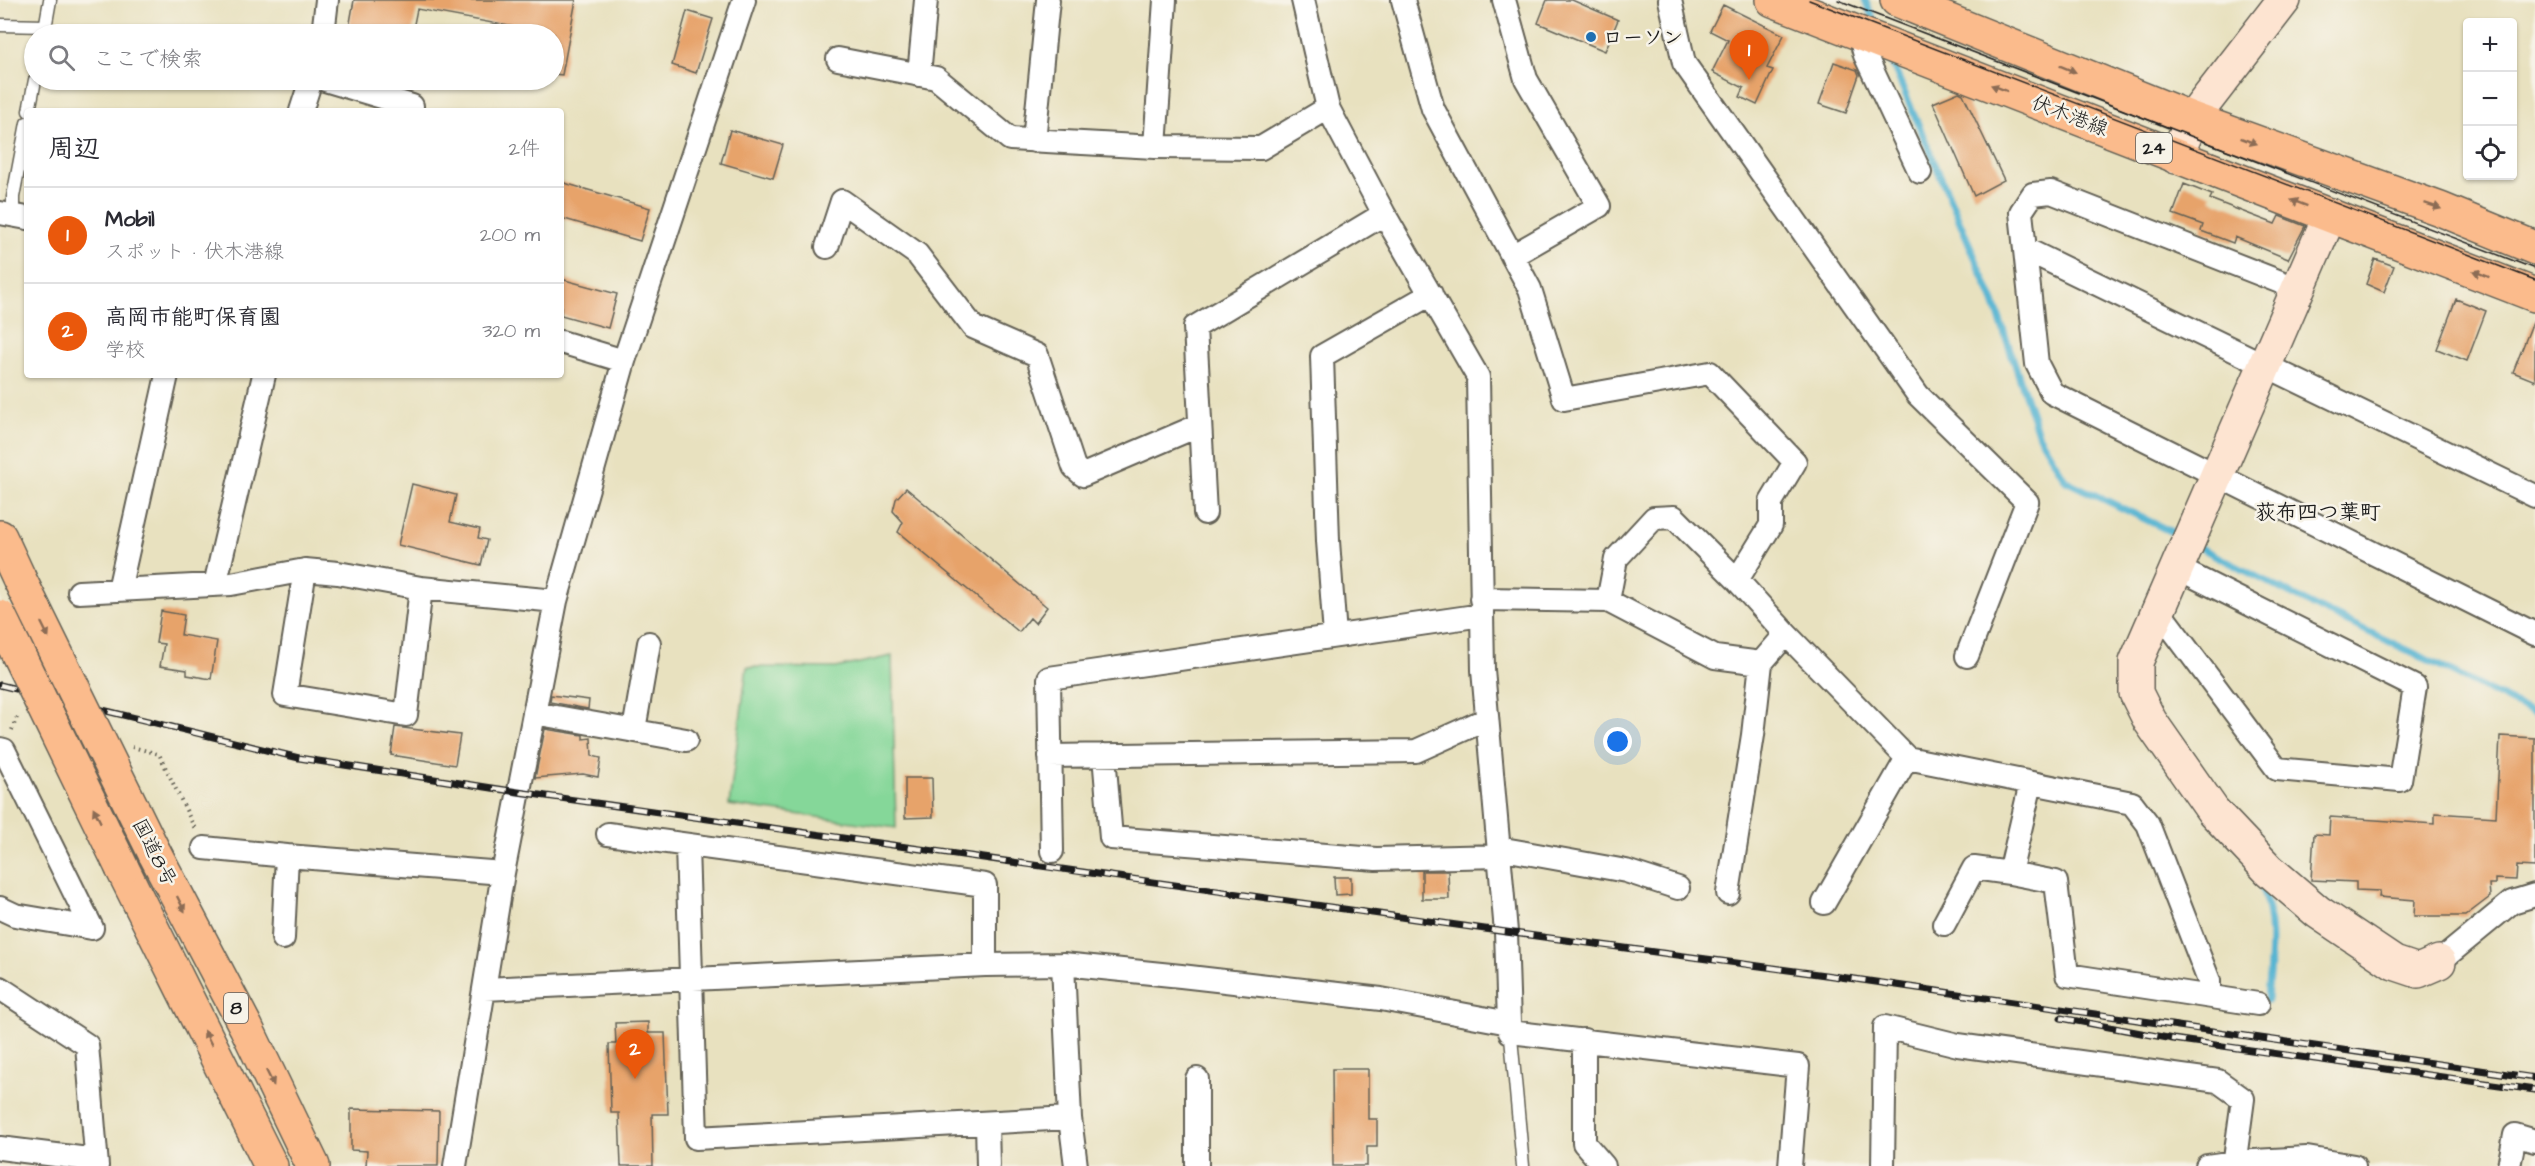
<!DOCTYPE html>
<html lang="ja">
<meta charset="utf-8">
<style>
body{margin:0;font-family:"Architects Daughter","Klee One",sans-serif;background:#f2f2f3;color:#2b2b33}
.controls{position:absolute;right:18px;top:18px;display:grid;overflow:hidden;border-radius:6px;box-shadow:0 2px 4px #0004}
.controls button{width:54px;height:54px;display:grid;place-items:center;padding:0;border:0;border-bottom:2px solid #e1e1e2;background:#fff;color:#2b2b33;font:30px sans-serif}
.you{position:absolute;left:1618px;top:742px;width:21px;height:21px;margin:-15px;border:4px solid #fff;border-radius:50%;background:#1a73e8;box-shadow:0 0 0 9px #1a73e833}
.badge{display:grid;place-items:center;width:39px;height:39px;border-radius:50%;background:#ea580c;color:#fff;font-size:20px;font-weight:700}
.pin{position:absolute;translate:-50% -50px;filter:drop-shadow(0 2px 3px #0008)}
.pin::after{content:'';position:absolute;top:32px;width:21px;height:18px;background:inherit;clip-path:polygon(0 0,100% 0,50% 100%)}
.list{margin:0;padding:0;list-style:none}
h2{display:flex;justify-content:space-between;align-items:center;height:78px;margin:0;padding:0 24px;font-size:26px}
h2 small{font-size:20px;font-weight:400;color:#7c7c81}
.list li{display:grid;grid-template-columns:39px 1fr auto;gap:18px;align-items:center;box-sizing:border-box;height:96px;padding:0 24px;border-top:2px solid #e1e1e2}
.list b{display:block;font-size:22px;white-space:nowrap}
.list p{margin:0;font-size:20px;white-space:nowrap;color:#7c7c81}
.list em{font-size:20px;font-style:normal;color:#7c7c81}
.icon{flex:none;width:33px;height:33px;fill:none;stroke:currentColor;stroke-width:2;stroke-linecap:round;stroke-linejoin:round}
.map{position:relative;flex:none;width:2535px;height:1166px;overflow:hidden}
.search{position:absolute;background:#fff;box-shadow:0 2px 4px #0004;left:24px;top:24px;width:540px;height:66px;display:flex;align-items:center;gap:15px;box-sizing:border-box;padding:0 21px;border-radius:33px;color:#7c7c81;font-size:22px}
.panel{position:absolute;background:#fff;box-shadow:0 2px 4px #0004;left:24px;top:108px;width:540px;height:270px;border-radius:6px}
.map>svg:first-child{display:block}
.green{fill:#85d799;stroke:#507a5a;stroke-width:1.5}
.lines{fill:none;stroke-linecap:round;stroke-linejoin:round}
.stream{stroke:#53b3d1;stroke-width:7}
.building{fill:#e7a36b}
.lane-casing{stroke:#636155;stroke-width:15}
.street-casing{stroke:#636155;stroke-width:26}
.secondary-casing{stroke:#636155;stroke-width:36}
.primary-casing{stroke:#636155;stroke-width:36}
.highway-casing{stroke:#636155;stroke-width:36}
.path{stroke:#636155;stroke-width:4;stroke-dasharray:1.5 4.5;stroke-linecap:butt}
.lane{stroke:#fff;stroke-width:12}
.street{stroke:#fff;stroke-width:22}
.secondary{stroke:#fde4d1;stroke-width:33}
.primary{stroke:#fbbb8c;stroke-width:33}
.highway{stroke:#fbbb8c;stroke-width:33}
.tram{stroke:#1c1c1c;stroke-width:1.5}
.rail-casing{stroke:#1c1c1c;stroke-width:7}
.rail{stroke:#f7f3e8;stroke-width:4.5;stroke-dasharray:14;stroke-linecap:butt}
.highway-bridge-casing{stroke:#636155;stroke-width:36;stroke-linecap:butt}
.highway-bridge{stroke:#fbbb8c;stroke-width:33}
.oneway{fill:#8c6c54}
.poi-dot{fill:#1f6fb2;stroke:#f7f3e8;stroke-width:2}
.labels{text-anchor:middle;stroke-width:5;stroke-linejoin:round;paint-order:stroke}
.shield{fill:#f7f3e8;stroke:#5e5c59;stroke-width:1.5}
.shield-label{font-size:18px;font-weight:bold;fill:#1c1c1c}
.poi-label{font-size:20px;font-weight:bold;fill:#1c1c1c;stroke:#f7f3e8;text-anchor:start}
.street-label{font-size:20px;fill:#1c1c1c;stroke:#f7f3e8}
.neighbourhood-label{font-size:21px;font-weight:bold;fill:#1c1c1c;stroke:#f7f3e8}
</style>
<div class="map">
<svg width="2535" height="1166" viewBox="0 0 2535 1166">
<rect width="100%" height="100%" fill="#f7f3e8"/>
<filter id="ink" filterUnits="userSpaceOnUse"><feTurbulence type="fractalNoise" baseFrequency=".0167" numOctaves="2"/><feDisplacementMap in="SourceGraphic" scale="12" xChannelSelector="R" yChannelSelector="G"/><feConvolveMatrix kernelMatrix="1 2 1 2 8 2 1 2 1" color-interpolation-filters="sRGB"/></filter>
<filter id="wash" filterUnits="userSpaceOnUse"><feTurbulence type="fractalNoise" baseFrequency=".008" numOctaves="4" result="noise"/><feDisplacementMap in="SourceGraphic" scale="24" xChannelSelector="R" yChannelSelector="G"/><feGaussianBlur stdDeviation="1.35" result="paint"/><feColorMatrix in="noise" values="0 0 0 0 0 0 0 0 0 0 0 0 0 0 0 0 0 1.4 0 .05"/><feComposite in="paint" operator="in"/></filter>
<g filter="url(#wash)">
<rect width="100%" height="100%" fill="#e8e1bf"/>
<path class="green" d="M892,656L896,828L729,805L747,667L836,668Z"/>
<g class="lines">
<path class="stream" d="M1865,0L1877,28
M1890,58L1994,302L2039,436L2066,481L2180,536
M2197,546L2318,608L2424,658L2535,714
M2262,887C2276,929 2270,957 2267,1000"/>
</g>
<g id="blocks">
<path class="building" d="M354,0H576L562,75L554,74V34H542V32L417,9L412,34H348Z
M1547,0H1572L1618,20L1605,51L1538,23Z
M1723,5L1784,35L1767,68L1773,70L1757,105L1740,97L1744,88L1712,72L1728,40L1710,31Z
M687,11L713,19L696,73L672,65Z
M1834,62L1857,70L1859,75L1846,113L1819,104Z
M1959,92L1963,94L2004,180L1974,196L1933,103Z
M730,130L783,145L773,178L721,163Z
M561,182L650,208L640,241L561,218Z
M2184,184L2212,195L2210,199L2275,224L2279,216L2305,226L2288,259L2235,237L2233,243L2201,231L2203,225L2173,214Z
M2375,259L2394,266L2384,292L2366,284Z
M561,279L617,294L608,328L561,315Z
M2456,299L2486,311L2467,361L2437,349Z
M2534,319H2535V381L2513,372Z
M412,484L456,495L450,522L480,529L478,538L487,540L481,565L398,545Z
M906,488L1047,607L1035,623L1030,618L1019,632L898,532L903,522L893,511L896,499Z
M161,611L184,615L181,635L217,641L211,679L187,675V670L160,666L164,644L156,643Z
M551,695L589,700L588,709L550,702Z
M395,727L460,735L455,765L391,755Z
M545,729L583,735V739L591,738L592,756L601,758L598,777L583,774L535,778Z
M2500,736L2535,738V867L2517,866L2516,880L2495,879V884H2489L2490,897L2465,916H2414L2415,900L2379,897L2380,891L2356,890V882L2311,880L2314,834L2329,835L2330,817L2435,824V813L2496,817Z
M905,778H932L933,817L905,818Z
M1422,871H1448L1449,899H1422Z
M1334,877H1351V894L1335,895Z
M648,1022V1033H665L668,1114H652L653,1166H621L619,1113H611L609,1044H616L615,1023Z
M1332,1069H1368V1119H1377V1147H1367V1166H1333Z
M351,1109L439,1111L438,1166H366L367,1151L351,1150Z"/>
</g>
</g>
<g filter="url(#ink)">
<use href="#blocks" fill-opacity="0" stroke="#636155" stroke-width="1.5"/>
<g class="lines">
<g class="lane-casing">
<path id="lane" d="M0,25L45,26
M44,34L50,0
M29,111L35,80
M13,215V197L27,123
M1510,1027L1523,1166"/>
</g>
<g class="street-casing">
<path id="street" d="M1403,0L1433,109L1530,289L1564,399L1710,373L1795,462L1771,502V525L1737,580
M1504,0L1526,79L1599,206L1512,256
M1670,0L1684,63L1918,395L2027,502L1967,656
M1859,33L1865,55L1920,172
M323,34L327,0
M838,59L936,78L1010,139L1155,147L1261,148L1328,108
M919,75L926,0
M325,80L412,106L410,111
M301,111L311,80
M1034,141L1048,0
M1155,147L1165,0
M0,213L27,218
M827,247L842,201L917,254L973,327L1037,355L1074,467L1083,475L1200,425
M2025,249L2535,496
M2298,289L2051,192L2033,194L2021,212L2037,364L2052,393L2535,634
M561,342L624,361
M1205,513L1195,327L1384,214
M305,570L285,695L406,715L421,588
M215,585L264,375
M119,590L167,375
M79,592L231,584L305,570L338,573L421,588L556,601
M1481,599L1608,601L1715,657L1761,663
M1608,601L1616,559L1654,518L1674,517L1737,580L1786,634
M2158,610L2277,769L2400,780L2415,687L2177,568
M1335,636L1328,541L1322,356L1431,294
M534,713L686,740
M634,730L649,643
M0,749L4,750L92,928
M1104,755L1111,838L1376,859L1499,856
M1050,756L1416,751L1487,719
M608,834L985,885V965
M687,846L696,1138L1070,1118
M204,848L287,856
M1498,848L1626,871L1678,888
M1052,851L1049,678L1482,615
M2010,873L2056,882L2067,975L2258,1004
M1728,893L1753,735L1761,663L1786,634L1907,758L2132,803L2148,824L2209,981V996
M1824,903L1907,758
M0,908L15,915L92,928
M1944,924L1974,868L2010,873L2031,783
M283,938L287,856L503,873
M2439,962L2512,902L2535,895
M1063,964L1070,1118L1076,1166
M0,988L87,1045L97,1166
M484,989L985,965L1063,964L1181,976L1381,999L1509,1023L1506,932L1483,670L1478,377L1384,214L1328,108L1303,0
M1510,1032L1798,1066L1790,1166
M1584,1040V1143L1604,1166
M987,1123L988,1166
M0,1148L96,1160
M455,1166L503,873L556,601L624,361L744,0
M1197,1166V1079
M1883,1166L1885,1027L1958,1045L2218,1081L2243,1099L2234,1166
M2207,1166L2235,1162L2307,1158L2354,1166
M2509,1166L2515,1135L2535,1141"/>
</g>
<g class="secondary-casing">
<path id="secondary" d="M2176,157L2192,119L2284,0
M2330,215L2136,662V693L2150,721L2213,811L2269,870L2318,912L2394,963L2418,971L2439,962"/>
</g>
<g class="primary-casing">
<path id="primary" d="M1773,0L2535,295
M1897,0L2192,119L2440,209L2535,248"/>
</g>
<g class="highway-casing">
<path id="highway" d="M0,537L19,578
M154,852L246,1027L313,1166
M122,868L271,1166"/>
</g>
<path class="path" d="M12,730L17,717L20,718
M132,747L159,754L196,831"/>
<use href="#lane" class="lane"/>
<use href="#street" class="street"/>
<use href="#secondary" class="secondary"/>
<use href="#primary" class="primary"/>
<use href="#highway" class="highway"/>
<path class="tram" d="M1809,0L2535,280
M1838,0L2535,269"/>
<g class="rail-casing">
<path id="rail" d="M0,685L299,758L518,792L1506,932L1855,979L2535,1078
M2061,1018L2173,1039L2535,1090"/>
</g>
<use href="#rail" class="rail"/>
<g class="highway-bridge-casing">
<path id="highway-bridge" d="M19,578L154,852
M0,617L122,868"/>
</g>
<use href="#highway-bridge" class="highway-bridge"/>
</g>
<defs><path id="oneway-solid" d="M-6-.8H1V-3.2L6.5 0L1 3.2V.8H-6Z" transform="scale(1.5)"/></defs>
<g class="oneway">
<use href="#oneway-solid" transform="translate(2068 69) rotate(22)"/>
<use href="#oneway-solid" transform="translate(1999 88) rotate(-159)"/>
<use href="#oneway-solid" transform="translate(2249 141) rotate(20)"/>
<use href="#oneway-solid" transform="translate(2299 203) rotate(-159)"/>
<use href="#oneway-solid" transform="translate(2433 206) rotate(19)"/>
<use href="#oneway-solid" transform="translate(2481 274) rotate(-159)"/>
<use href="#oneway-solid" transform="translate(45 630) rotate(64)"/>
<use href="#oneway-solid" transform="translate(97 815) rotate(-116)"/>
<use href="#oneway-solid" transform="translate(181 904) rotate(63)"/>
<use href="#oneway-solid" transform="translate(208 1038) rotate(-117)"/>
<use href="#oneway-solid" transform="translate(270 1078) rotate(64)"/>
</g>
</g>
<circle class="poi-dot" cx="1591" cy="37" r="6"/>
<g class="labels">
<g class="shield">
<rect x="2136" y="133" width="36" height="30" rx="4.5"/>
<rect x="224" y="993" width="24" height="30" rx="4.5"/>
</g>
<g class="shield-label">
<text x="2154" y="154">24</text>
<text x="236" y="1014">8</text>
</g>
<g class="poi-label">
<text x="1603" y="44">ローソン</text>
</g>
<g class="street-label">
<text transform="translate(2070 115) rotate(21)" y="7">伏木港線</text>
<text transform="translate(155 852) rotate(63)" y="7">国道8号</text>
</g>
<g class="neighbourhood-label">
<text x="2318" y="519">荻布四つ葉町</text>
</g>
</g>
</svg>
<div class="controls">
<button>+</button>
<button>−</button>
<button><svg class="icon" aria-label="locate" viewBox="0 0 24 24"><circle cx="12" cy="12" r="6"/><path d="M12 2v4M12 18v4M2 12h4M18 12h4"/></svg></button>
</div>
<div class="you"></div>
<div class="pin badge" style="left:1749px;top:80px">1</div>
<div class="pin badge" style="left:635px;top:1079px">2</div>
<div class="search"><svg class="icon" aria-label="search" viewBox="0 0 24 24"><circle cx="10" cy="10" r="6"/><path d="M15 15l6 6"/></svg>ここで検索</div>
<section class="panel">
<h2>周辺<small>2件</small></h2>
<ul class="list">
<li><span class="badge">1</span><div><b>Mobil</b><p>スポット · 伏木港線</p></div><em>200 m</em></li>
<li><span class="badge">2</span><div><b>高岡市能町保育園</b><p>学校</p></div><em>320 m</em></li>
</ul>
</section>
</div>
